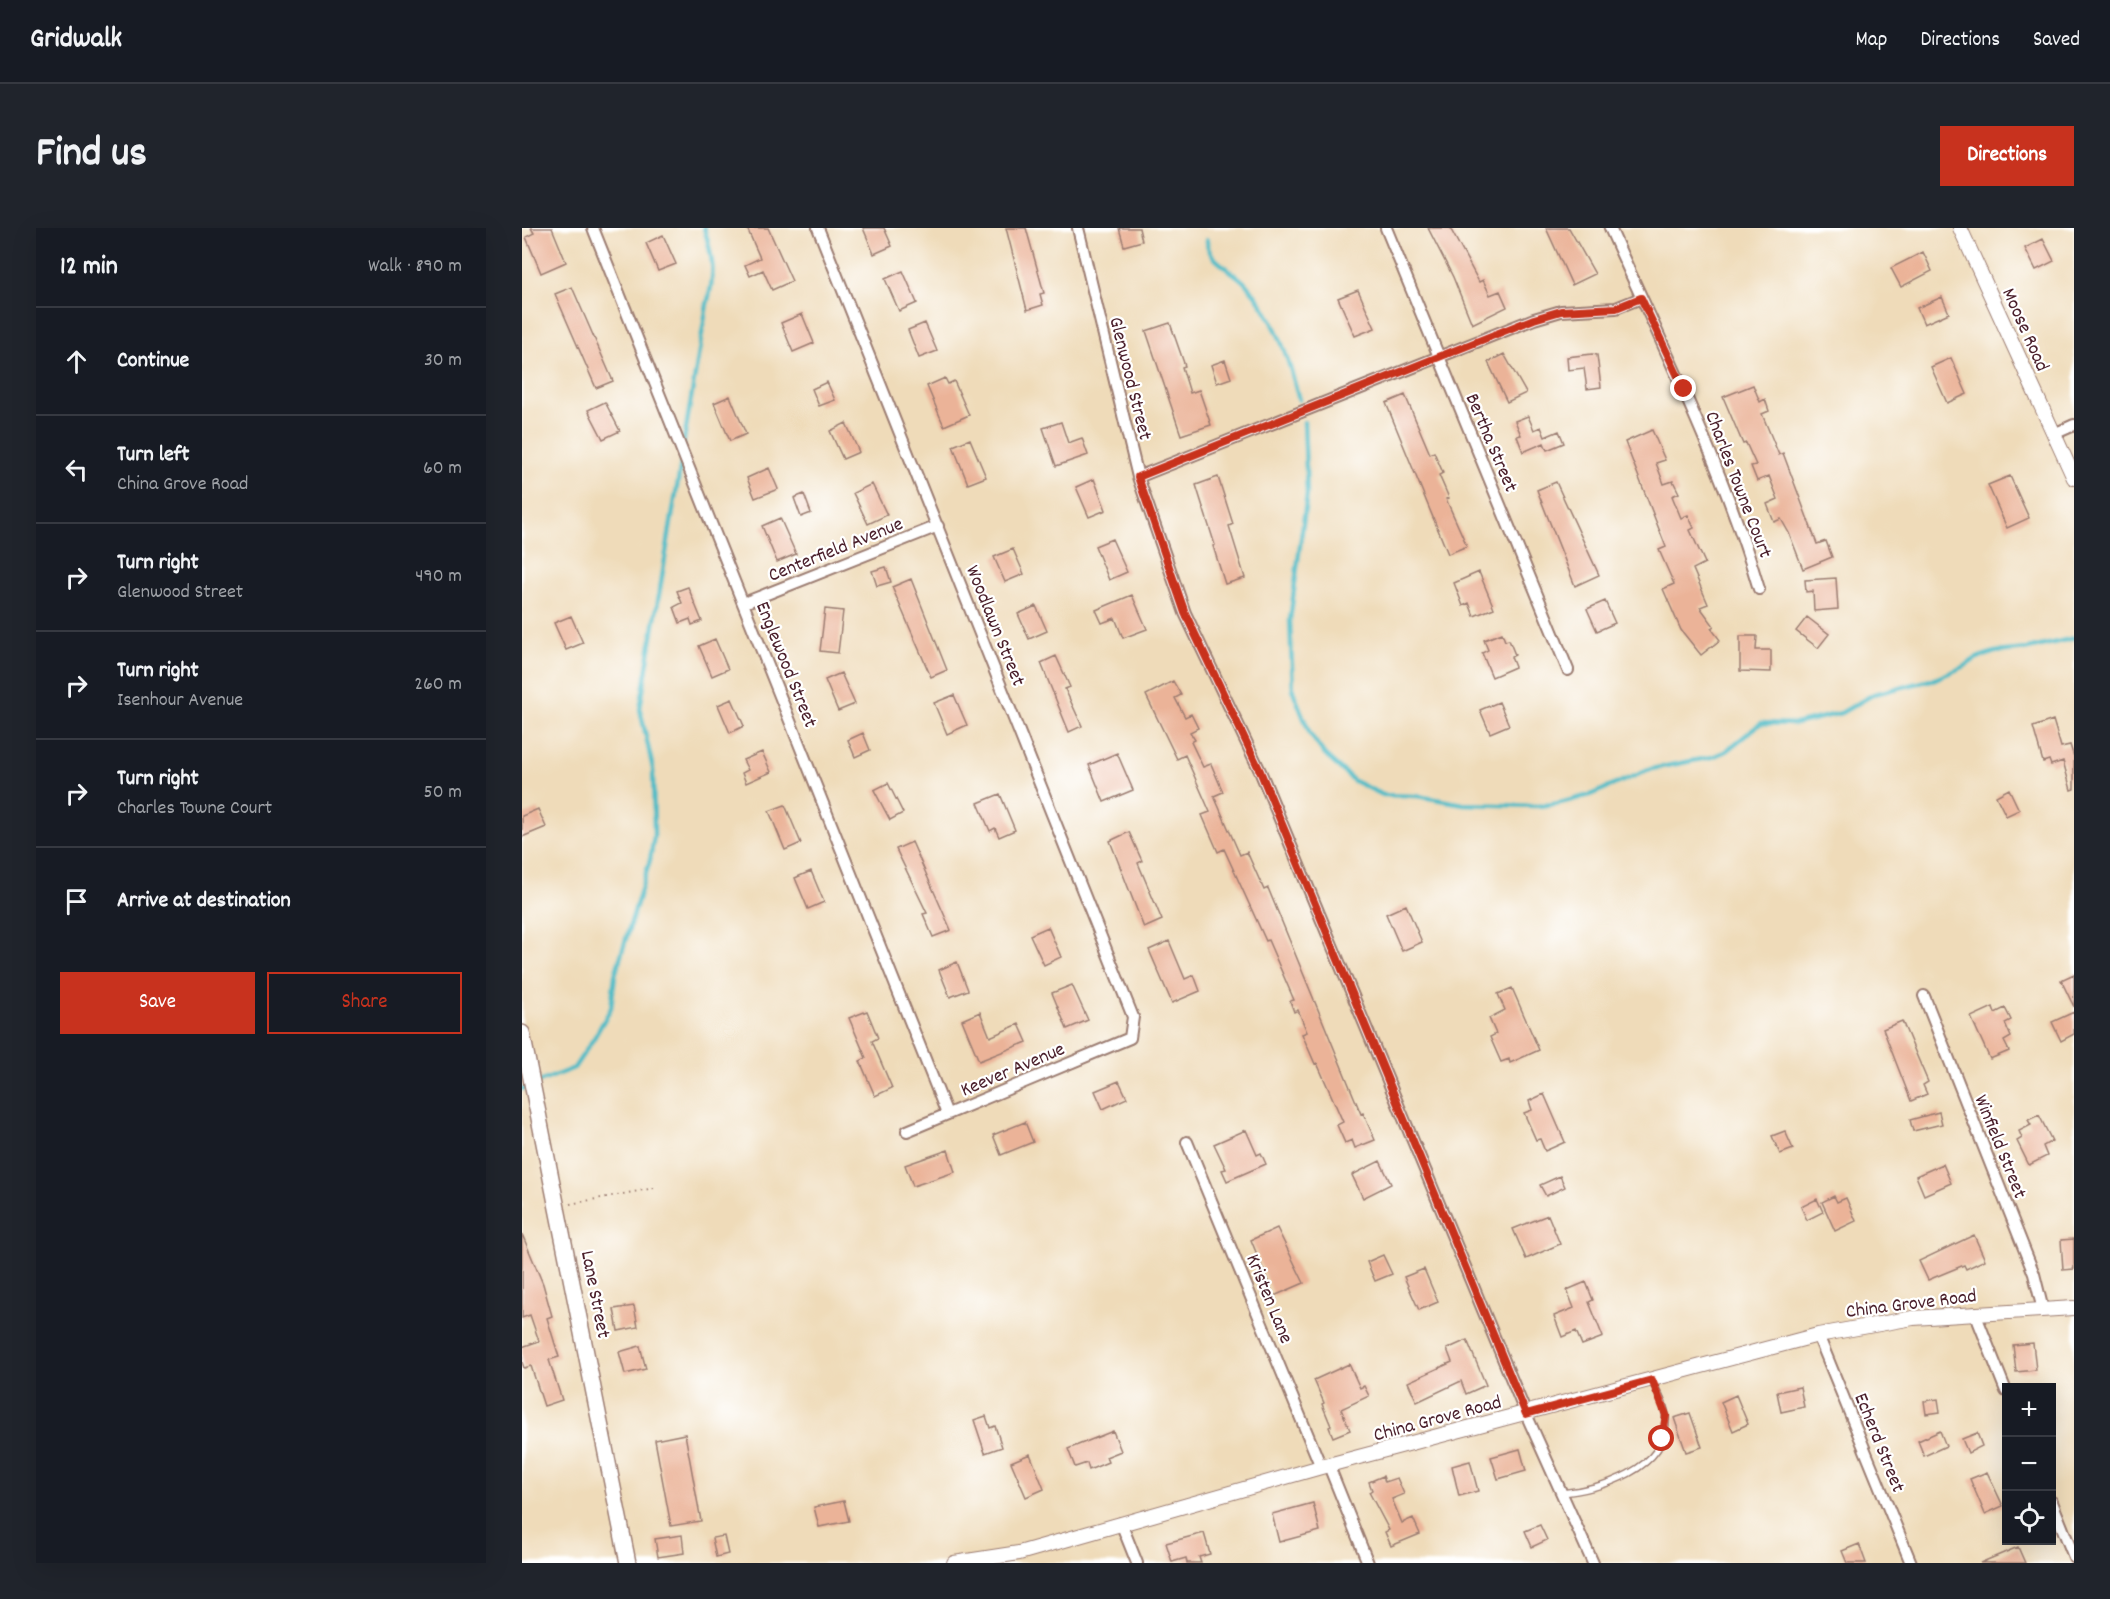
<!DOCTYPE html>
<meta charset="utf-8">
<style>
body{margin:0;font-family:Dekko,sans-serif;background:#20242c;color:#f1f3f6}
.controls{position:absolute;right:18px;bottom:18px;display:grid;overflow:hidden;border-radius:0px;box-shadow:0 6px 24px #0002}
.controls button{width:54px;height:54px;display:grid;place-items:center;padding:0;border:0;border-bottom:2px solid #363941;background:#171b24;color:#f1f3f6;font:30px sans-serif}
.stop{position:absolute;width:18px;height:18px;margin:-14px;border:4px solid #c8321e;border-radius:50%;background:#fff}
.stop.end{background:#c8321e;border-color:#fff;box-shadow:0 2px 6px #0008}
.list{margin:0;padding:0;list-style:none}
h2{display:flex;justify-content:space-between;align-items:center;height:78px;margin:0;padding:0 24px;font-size:26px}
h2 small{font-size:20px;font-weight:400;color:#9ea1a6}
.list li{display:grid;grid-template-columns:39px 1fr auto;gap:18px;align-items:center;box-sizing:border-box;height:108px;padding:0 24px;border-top:2px solid #363941}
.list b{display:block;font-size:22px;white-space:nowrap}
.list p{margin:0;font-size:20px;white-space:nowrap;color:#9ea1a6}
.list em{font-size:20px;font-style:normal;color:#9ea1a6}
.actions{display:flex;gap:12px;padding:18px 24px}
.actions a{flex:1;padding:14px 0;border:2px solid #c8321e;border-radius:0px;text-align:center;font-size:21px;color:#c8321e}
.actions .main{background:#c8321e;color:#fff}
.icon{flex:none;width:33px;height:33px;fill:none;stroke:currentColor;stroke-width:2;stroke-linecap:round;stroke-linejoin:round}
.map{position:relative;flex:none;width:1552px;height:1335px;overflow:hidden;border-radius:0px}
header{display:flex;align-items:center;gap:36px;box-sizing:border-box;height:84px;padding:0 30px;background:#171b24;border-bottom:2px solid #363941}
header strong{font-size:28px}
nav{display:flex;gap:33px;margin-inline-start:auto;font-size:21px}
.intro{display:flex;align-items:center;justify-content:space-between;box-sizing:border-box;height:144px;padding:0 36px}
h1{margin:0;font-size:42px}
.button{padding:15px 27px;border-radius:0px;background:#c8321e;color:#fff;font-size:21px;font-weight:700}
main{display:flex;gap:36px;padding:0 36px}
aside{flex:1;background:#171b24;border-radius:0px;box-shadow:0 6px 24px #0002}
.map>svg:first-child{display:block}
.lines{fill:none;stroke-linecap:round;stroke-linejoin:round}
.stream{stroke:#4dbbc6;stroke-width:4.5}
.building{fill:#ebb398}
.service-casing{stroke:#9c7d72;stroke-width:8}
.minor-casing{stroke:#9c7d72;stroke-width:14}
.tertiary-casing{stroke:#9c7d72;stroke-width:16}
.secondary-casing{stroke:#9c7d72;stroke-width:18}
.path{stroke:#9c7d72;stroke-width:2;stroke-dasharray:1.5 4.5;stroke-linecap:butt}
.service{stroke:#fff;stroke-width:5}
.minor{stroke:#fff;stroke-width:10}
.tertiary{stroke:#fff;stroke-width:14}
.secondary{stroke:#fff;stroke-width:15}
.route{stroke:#c8321e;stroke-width:8}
.labels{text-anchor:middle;stroke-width:4.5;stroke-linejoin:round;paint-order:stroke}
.street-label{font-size:20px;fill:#4a1f2b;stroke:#fff}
</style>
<header>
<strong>Gridwalk</strong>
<nav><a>Map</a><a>Directions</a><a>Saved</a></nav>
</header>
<div class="intro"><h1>Find us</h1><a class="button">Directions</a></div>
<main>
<aside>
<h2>12 min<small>Walk · 890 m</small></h2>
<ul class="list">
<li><svg class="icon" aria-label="ahead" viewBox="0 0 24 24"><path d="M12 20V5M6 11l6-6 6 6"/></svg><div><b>Continue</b></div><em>30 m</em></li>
<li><svg class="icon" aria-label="left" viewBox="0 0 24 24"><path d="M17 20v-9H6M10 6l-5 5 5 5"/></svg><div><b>Turn left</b><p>China Grove Road</p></div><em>60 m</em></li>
<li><svg class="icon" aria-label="right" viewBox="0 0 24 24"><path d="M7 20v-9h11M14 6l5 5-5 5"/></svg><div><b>Turn right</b><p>Glenwood Street</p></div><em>490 m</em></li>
<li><svg class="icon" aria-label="right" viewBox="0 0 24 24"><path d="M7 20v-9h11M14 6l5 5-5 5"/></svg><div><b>Turn right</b><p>Isenhour Avenue</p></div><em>260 m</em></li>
<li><svg class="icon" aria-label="right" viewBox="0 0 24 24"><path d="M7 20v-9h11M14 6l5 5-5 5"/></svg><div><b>Turn right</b><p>Charles Towne Court</p></div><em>50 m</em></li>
<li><svg class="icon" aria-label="arrive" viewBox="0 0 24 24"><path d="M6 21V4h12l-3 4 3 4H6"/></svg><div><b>Arrive at destination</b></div></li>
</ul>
<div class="actions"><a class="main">Save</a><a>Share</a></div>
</aside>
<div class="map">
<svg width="1552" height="1335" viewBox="0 0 1552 1335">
<rect width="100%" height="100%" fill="#fff"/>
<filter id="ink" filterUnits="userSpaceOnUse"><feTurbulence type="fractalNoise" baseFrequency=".0167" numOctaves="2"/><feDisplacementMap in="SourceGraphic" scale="12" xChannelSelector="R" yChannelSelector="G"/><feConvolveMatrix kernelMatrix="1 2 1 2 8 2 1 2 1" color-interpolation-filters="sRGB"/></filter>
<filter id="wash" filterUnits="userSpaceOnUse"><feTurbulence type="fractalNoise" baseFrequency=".008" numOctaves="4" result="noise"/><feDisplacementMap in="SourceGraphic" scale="24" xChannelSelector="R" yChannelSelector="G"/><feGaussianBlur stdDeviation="1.35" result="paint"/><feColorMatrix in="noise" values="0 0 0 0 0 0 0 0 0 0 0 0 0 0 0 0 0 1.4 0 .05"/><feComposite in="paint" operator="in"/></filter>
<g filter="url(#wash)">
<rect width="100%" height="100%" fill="#efdbb9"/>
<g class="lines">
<path class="stream" d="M685,12C684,32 711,42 723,55C754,88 766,129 777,172
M782,194L785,266L768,392L771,463L788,506L803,527L832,553L861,567L895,568L942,576L1017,578L1038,575L1068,567L1129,541L1190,529L1204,523L1239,495L1273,496L1319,485L1352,466L1413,451L1441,439L1455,430L1473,424L1506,421L1552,410
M161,218L185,76C194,45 191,30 182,0
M0,861L52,840L72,810L89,780L93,747L128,632L132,608L131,541L118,481L160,229"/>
</g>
<g id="blocks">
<path class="building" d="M9,0H30L44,34L19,45L4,9L12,5Z
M225,0H246L270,53L250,62L241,42L228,48L223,37L238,30Z
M341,0H362L370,18L352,26Z
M484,0H504L522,65L518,66L521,77L505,82Z
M597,0H617L620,13L602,18Z
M906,0H928L957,54L961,52L968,67L978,63L985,79L950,96L931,49Z
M1024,0H1047L1073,46L1050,57Z
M141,7L154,36L136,43L124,15Z
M1521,11L1532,33L1514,42L1503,20Z
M1401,24L1410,43L1379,59L1369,40Z
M381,43L395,75L377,83L363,51Z
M50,59L91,153L74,160L33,66Z
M836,62L853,100L833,108L816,70Z
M1420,69L1427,85L1402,96L1395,80Z
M280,86L292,115L271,124L259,95Z
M403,95L415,123L397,130L386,102Z
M648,95L663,138L660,139L668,165L677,162L689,197L659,207L624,103Z
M982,126L1004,165L985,174L966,134Z
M1070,126L1075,127L1079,159L1065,161L1062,140L1046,142L1045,129Z
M1429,130L1445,166L1425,175L1409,139Z
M703,132L709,150L695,155L689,137Z
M423,150L426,156L432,153L447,187L422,198L405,158Z
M305,154L313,172L297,178L290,161Z
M1231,157L1238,174L1243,171L1247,183L1240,186L1257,227L1261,225L1295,316L1304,313L1310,329L1281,341L1267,305L1259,291L1252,294L1245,276L1256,271L1247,248L1235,253L1229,238L1234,237L1224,215L1221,216L1201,169Z
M883,167L908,226L912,224L921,245L917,247L927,270L924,271L945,318L926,326L864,175Z
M208,168L224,206L208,213L192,175Z
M83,174L98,203L81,211L66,182Z
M1006,188L1012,202L1019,199L1023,209L1037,203L1042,215L1025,222L1022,215L1001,224L995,208L999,207L993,193Z
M539,194L546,215L560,210L566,227L534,238L521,200Z
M324,195L337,224L321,231L308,203Z
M1130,202L1143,232L1134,235L1142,256L1151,253L1157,265L1150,268L1159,290L1166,287L1172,300L1168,302L1183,335L1171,341L1186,376L1178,379L1192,398L1189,400L1198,412L1179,427L1159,402L1141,361L1152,356L1137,322L1144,319L1103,214Z
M448,211L464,249L446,256L431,218Z
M247,240L256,261L233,270L225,250Z
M1488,248L1507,290L1485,300L1466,257Z
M696,249L711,296L707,298L723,350L703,356L691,318L693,317L674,257Z
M572,251L584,282L567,289L554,259Z
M1034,254L1077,347L1053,358L1015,262Z
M350,256L365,287L346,296L331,265Z
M282,266L289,285L279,289L272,270Z
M258,290L274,326L255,334L240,298Z
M590,311L605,344L587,352L573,318Z
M491,321L502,346L483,354L472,329Z
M364,339L369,354L355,358L350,343Z
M957,344L972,380L952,388L947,375L941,378L932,355Z
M1314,350L1316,381L1292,383L1291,363L1284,364L1283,352Z
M389,351L425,442L409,449L370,359Z
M166,359L180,393L170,397L168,391L158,395L152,379L160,375L155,363Z
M610,367L625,401L601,410L593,390L580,395L574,382Z
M1083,373L1093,395L1075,403L1065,381Z
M514,378L525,403L507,411L496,386Z
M303,381L321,383L316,425L298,423Z
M49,388L61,415L44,422L32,395Z
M1285,389L1307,406L1296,420L1274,403Z
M980,405L983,413L987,412L993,427L989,429L993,439L970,449L960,425L966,422L962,412Z
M1218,408H1235L1234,422H1249V444L1218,443Z
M193,411L206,441L190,448L177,418Z
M534,428L548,459L543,461L560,498L547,504L519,435Z
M319,445L333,476L316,483L303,452Z
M651,453L659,467L653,470L663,489L669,486L676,500L668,504L673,512L669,514L681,539L689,536L701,564L692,568L718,627L725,624L742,662L746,660L839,886L841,885L853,912L833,920L830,912L823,915L815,897L821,894L795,835L793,836L780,806L785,804L776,782L772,784L768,773L772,772L746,712L744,713L702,621L696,624L680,587L688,584L663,527L655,531L624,467Z
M432,467L445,497L425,506L412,475Z
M210,471L222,498L208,505L196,477Z
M977,474L987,497L968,505L958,482Z
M1531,492L1539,519L1548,517L1552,529V561L1549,562L1541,533L1529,537L1527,532L1521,534L1511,499Z
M341,505L348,522L333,529L326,512Z
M240,524L249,544L224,555L220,545L226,542L221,532Z
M595,525L611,562L582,574L567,537Z
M366,555L381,585L368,592L352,562Z
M1487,561L1497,582L1484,588L1474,568Z
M478,566L493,602L477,609L473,600L468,603L456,575Z
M263,577L279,615L263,622L247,583Z
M16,581L24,599L0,609V588Z
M607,604L620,633L616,635L640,692L622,700L588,613Z
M390,614L429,702L411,709L401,686L405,685L374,621Z
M289,643L302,674L286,681L273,650Z
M884,677L900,714L880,723L864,686Z
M526,699L539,729L522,737L508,707Z
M647,713L663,751L672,747L678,763L650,775L627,722Z
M435,734L446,762L428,769L417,742Z
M1552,746V779L1539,752Z
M550,757L566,792L545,801L530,765Z
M990,760L1017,822L988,835L987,831L979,834L968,809L974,806L967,790L983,782L976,766Z
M1471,779L1473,785L1483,780L1489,792L1483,795L1489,809L1482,813L1487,823L1468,831L1449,789Z
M345,783L356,810L350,813L370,860L353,868L338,833L344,830L327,790Z
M458,784L468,809L497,796L505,814L457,833L440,792Z
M1552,784V806L1539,813L1530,794Z
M1380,793L1406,854L1401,857L1405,866L1389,873L1361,801Z
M597,853L605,870L581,881L573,863Z
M1022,866L1043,914L1023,923L1018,911L1014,912L1002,885L1010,882L1007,873Z
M1417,884L1420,896L1391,903L1388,892Z
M1517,887L1530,913L1521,918L1525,928L1507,937L1495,913L1500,910L1497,903L1509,897L1506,892Z
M503,894L511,914L479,927L471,907Z
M724,902L735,927L739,925L744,936L705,953L700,942L704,941L692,916Z
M1263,903L1271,921L1258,926L1250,908Z
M426,922L433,944L391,958L383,937Z
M858,933L869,956L841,970L830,947Z
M1421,936L1429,955L1402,967L1394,948Z
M1038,948L1043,959L1024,968L1018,957Z
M1312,968L1315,974L1324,970L1334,993L1313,1003L1300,974Z
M1295,971L1301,984L1285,992L1279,979Z
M1026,987L1038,1016L1004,1031L991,1001Z
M755,1000L782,1055L752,1068L729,1012Z
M0,1006L21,1056L30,1088L25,1090L37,1129L27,1132L40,1172L22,1178L9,1138L2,1140L0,1134V1119L17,1113L8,1087L0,1090Z
M1452,1007L1463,1032L1444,1041L1442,1037L1406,1052L1397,1033Z
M1552,1011V1041L1541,1042L1539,1012Z
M861,1027L870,1046L853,1053L845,1034Z
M902,1041L916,1074L897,1082L882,1049Z
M1064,1054L1071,1072L1067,1074L1081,1109L1060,1117L1054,1103L1040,1109L1032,1088L1052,1080L1045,1062Z
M112,1078L116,1099L96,1103L92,1081Z
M945,1112L964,1157L944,1166L939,1153L895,1174L886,1154L930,1134L925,1121Z
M1511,1115L1514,1142L1494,1144L1491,1117Z
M118,1118L124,1141L103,1146L97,1124Z
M827,1136L838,1160L842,1158L847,1168L819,1181L828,1202L811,1209L807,1199L809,1198L800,1176L802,1175L792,1152Z
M1278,1159L1282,1179L1259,1184L1255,1164Z
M1214,1167L1226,1196L1211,1203L1199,1174Z
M1416,1171L1418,1184L1404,1186L1402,1173Z
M1168,1185L1180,1219L1164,1224L1152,1190Z
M464,1188L468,1200L473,1198L480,1219L463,1225L452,1192Z
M591,1203L599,1223L584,1229L586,1234L567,1242L565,1235L553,1239L546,1221Z
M1418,1203L1424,1218L1402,1228L1396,1213Z
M1455,1205L1460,1218L1446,1225L1440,1211Z
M163,1206L179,1293L149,1298L133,1212Z
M998,1221L1004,1243L976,1251L969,1229Z
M508,1226L522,1261L504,1269L489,1234Z
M948,1233L956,1263L937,1268L930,1238Z
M1465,1244L1481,1278L1463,1286L1448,1251Z
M861,1248L863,1254L875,1250L882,1266L870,1271L880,1295L891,1290L898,1306L869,1318L863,1304L867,1302L847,1264L850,1262L847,1254Z
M322,1273L327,1293L297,1299L292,1279Z
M791,1275L798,1303L757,1314L750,1286Z
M1018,1297L1025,1312L1010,1319L1003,1303Z
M682,1305L688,1326L677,1329L679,1335H665L664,1330L650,1334L644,1315Z
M160,1307L162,1325L136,1329L133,1311Z
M202,1308L206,1326L194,1329L190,1310Z
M1337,1316L1344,1335H1325L1320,1323Z
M1496,1319L1503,1335H1458Z"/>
</g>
</g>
<g filter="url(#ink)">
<use href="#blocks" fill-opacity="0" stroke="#9c7d72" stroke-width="1.5"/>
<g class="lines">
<g class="service-casing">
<path id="service" d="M1039,1265C1078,1262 1145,1241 1144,1192C1144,1178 1136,1165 1130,1153"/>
</g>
<g class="minor-casing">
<path id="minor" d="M71,0L425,886
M296,0L611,789L608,810L385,903
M556,0L616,249L663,385L738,543L1004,1186L1071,1335
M864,0L1046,442
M1088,0C1141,119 1200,236 1237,361
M1532,206L1552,197
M616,249L1012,91L1039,83L1094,80L1119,70
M222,375L416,298
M1402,768L1512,1046L1521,1082
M665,914L799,1239
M1453,1085L1484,1163
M1296,1107L1389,1335
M807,1238L846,1335
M1530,1274L1552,1329
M599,1295L615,1335"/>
</g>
<g class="tertiary-casing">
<path id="tertiary" d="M1438,0L1552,250
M432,1335L497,1325L799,1239L1296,1107L1391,1090L1552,1080"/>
</g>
<g class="secondary-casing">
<path id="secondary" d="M0,805L106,1335"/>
</g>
<path class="path" d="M48,976L132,960"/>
<use href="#service" class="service"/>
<use href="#minor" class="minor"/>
<use href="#tertiary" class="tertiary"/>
<use href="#secondary" class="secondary"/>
</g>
</g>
<g class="lines" filter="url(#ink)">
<path class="route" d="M1140,1211L1144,1187L1130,1152L1004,1186L738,543L663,385L616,249L1012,91L1039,83L1094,80L1119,70L1162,161"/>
</g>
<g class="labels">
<g class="street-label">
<text transform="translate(1505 101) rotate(66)" y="7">Moose Road</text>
<text transform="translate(610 150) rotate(76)" y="7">Glenwood Street</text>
<text transform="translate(971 214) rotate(67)" y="7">Bertha Street</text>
<text transform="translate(1218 256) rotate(69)" y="7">Charles Towne Court</text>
<text transform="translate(313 320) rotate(-22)" y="7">Centerfield Avenue</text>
<text transform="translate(475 397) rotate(68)" y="7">Woodlawn Street</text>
<text transform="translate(266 436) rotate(68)" y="7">Englewood Street</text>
<text transform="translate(490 840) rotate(-23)" y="7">Keever Avenue</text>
<text transform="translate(1480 918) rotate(68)" y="7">Winfield Street</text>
<text transform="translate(75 1066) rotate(79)" y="7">Lane Street</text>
<text transform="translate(749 1070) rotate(68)" y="7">Kristen Lane</text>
<text transform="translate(1389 1074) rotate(-7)" y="7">China Grove Road</text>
<text transform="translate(915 1189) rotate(-15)" y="7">China Grove Road</text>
<text transform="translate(1359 1214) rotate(68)" y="7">Echerd Street</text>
</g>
</g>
</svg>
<div class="controls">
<button>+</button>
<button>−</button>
<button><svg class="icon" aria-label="locate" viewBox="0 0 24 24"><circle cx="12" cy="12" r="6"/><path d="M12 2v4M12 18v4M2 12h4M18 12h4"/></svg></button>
</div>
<div class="stop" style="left:1140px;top:1211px"></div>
<div class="stop end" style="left:1162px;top:161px"></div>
</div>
</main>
